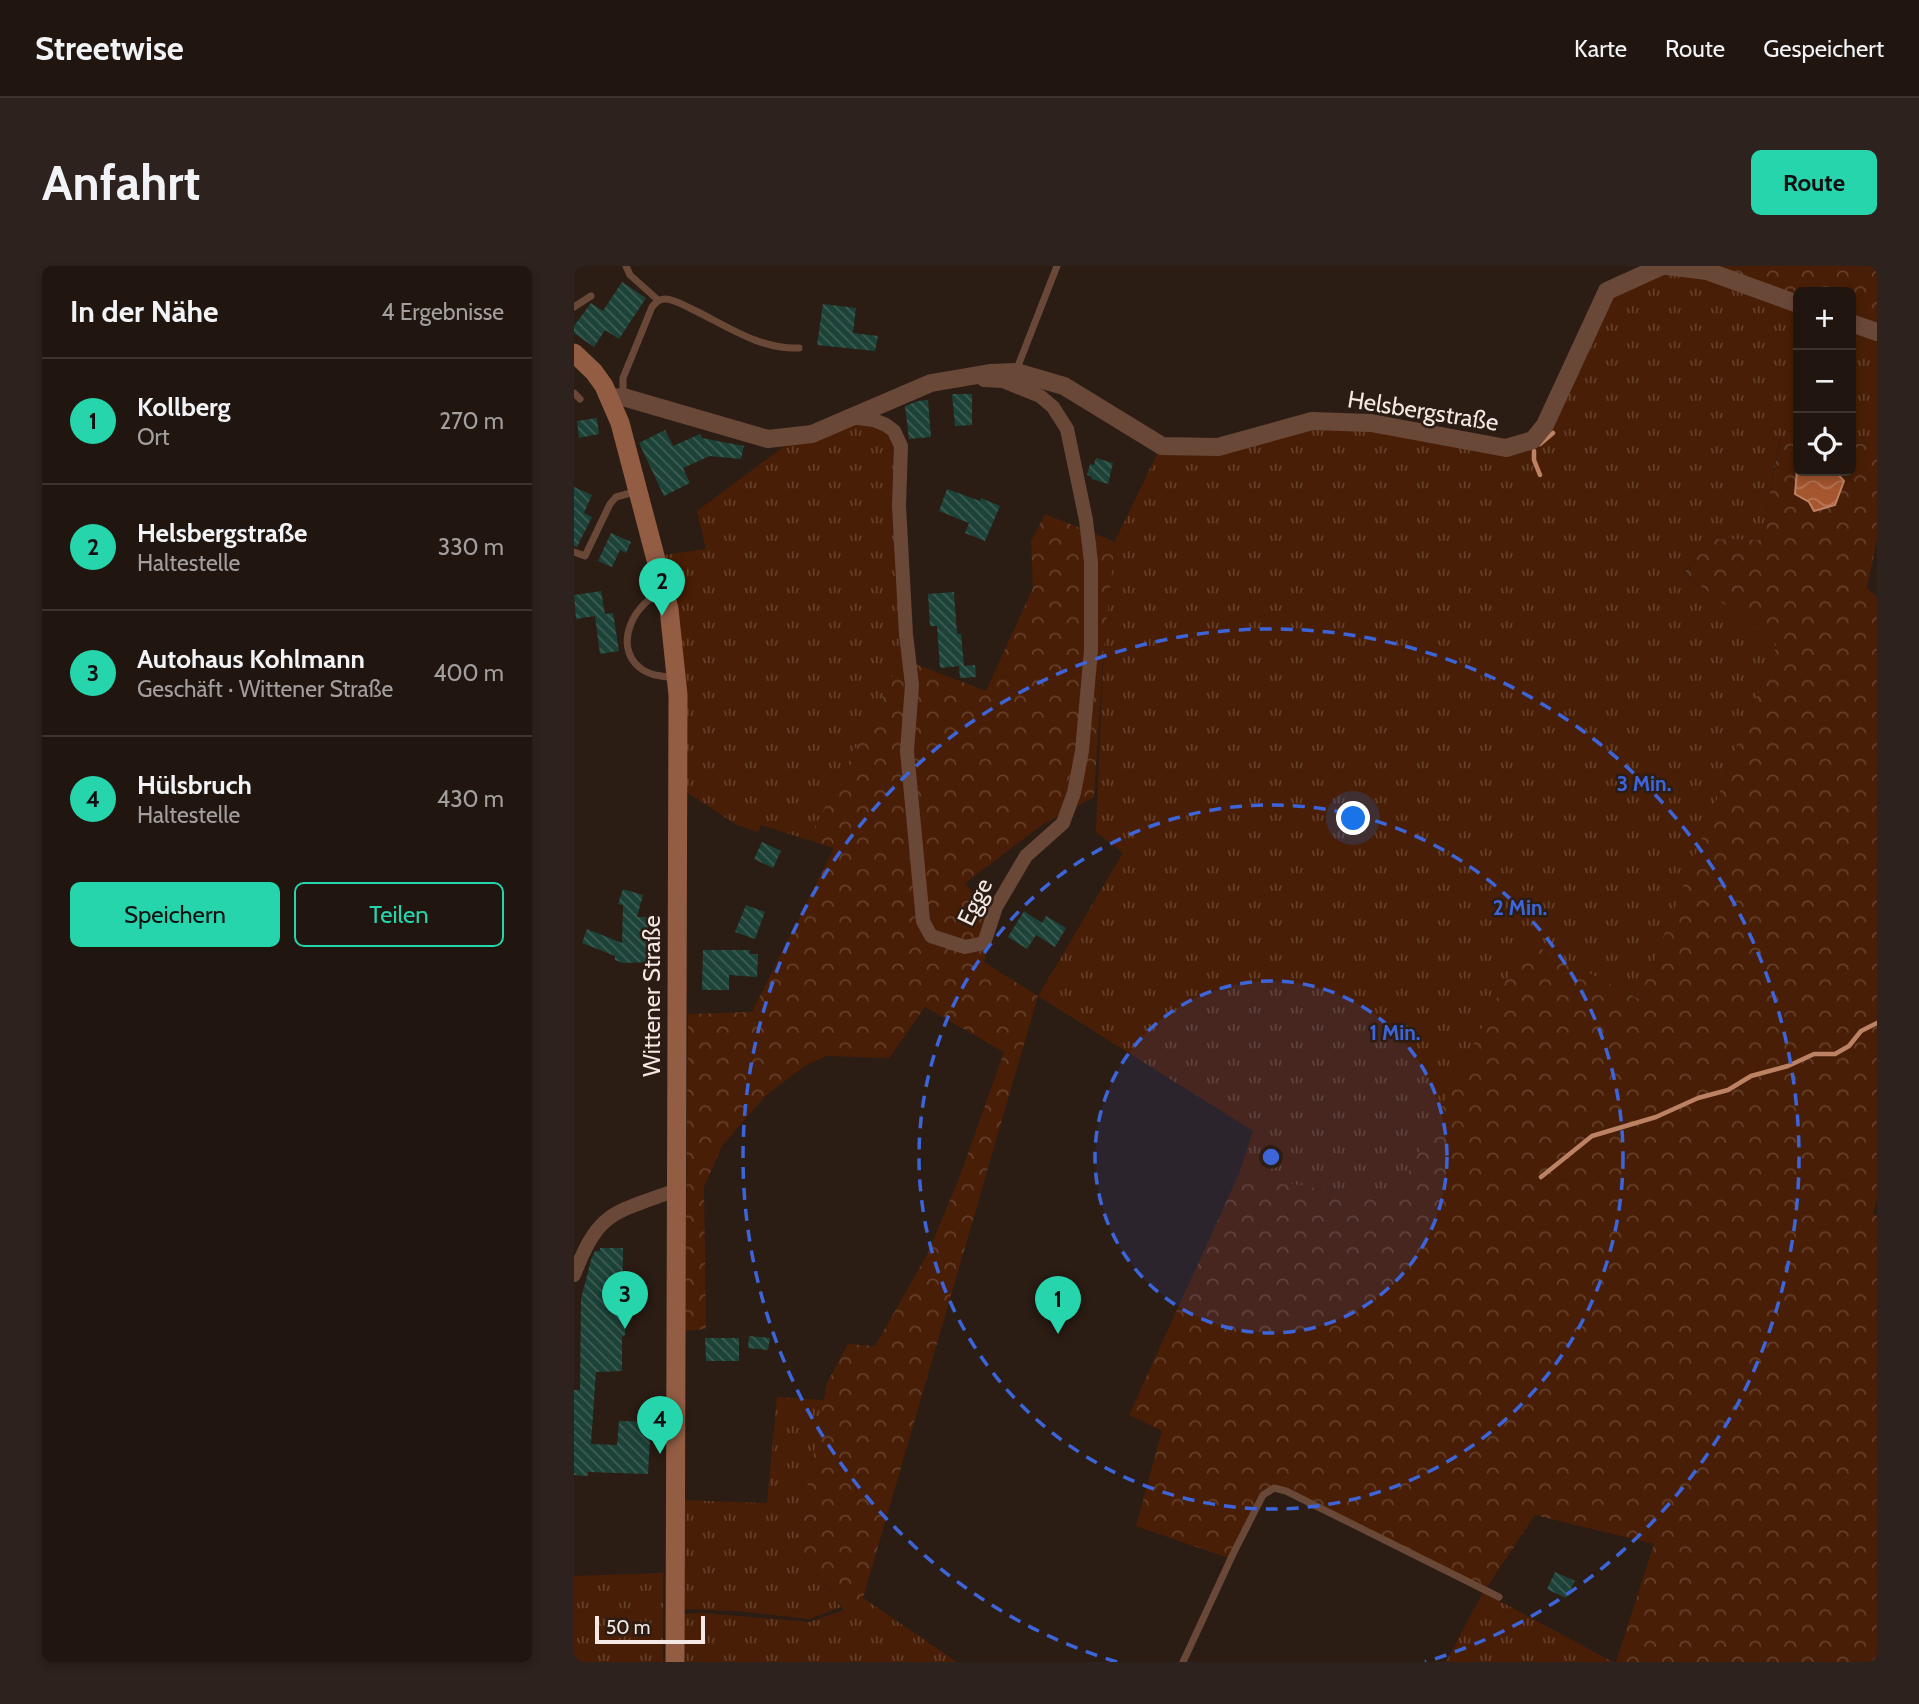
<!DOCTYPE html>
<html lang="de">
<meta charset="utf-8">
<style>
body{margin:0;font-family:Cabin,sans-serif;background:#2d221d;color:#f1f3f6}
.controls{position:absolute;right:21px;top:21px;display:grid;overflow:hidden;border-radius:10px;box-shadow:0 4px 10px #0003}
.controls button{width:63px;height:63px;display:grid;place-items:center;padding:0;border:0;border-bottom:2px solid #3d342f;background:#20150f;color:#f1f3f6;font:35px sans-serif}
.scale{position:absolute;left:21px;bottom:18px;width:110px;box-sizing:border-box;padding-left:7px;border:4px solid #f3e8e3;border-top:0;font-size:19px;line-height:24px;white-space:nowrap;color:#f3e8e3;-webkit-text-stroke:5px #2b1c14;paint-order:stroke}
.you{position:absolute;left:780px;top:553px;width:24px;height:24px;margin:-18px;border:5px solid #fff;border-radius:50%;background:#1a73e8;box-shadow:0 0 0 10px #1a73e833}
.badge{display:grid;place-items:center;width:46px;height:46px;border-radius:50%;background:#27d5ad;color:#111;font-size:23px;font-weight:700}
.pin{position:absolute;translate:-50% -58px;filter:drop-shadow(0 2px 4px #0008)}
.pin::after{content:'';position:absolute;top:37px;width:24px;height:21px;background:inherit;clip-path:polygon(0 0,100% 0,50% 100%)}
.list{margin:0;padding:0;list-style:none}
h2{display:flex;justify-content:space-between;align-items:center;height:91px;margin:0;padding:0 28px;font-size:30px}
h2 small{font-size:23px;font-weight:400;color:#a29f9e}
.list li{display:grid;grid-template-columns:46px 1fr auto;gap:21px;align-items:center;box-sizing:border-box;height:126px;padding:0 28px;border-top:2px solid #3d342f}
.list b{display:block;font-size:26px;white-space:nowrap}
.list p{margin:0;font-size:23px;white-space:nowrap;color:#a29f9e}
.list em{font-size:23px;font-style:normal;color:#a29f9e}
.actions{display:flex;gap:14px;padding:21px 28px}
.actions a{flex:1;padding:16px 0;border:2px solid #27d5ad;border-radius:10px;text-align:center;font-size:24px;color:#27d5ad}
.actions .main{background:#27d5ad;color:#111}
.icon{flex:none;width:38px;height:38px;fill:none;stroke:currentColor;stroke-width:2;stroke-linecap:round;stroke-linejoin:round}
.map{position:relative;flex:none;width:1303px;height:1396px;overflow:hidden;border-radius:10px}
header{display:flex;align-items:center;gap:42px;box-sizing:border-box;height:98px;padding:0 35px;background:#20150f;border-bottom:2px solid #3d342f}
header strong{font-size:33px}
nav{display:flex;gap:38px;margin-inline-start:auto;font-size:24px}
.intro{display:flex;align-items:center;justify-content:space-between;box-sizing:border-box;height:168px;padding:0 42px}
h1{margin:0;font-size:49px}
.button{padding:18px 32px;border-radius:10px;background:#27d5ad;color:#111;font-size:24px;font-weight:700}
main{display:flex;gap:42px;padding:0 42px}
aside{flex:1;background:#20150f;border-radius:10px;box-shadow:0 4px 10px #0003}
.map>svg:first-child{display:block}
.grass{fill:url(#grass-tufts)}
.forest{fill:url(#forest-crowns)}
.water{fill:url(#water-waves);stroke:#bd8264;stroke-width:2}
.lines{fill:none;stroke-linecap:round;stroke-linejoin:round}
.stream{stroke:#bd8264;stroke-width:4.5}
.building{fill:url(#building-back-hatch)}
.service{stroke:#6a4838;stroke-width:7}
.minor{stroke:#6a4838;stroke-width:14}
.tertiary{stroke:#6a4838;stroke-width:18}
.secondary{stroke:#935d44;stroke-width:19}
.ring{fill:none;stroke:#3d65da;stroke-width:3.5;stroke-dasharray:12 9}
.labels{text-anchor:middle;stroke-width:5;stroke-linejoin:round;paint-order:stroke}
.street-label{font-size:24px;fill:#f3e8e3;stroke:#2b1c14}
.centre{fill:#3d65da;stroke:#2b1c14;stroke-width:3.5}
.ring-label{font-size:21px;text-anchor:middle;font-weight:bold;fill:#3d65da;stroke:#2b1c14;stroke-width:5;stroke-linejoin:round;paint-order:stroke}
</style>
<header>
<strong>Streetwise</strong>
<nav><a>Karte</a><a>Route</a><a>Gespeichert</a></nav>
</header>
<div class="intro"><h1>Anfahrt</h1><a class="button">Route</a></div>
<main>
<aside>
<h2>In der Nähe<small>4 Ergebnisse</small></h2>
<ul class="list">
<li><span class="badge">1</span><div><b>Kollberg</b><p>Ort</p></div><em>270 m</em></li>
<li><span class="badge">2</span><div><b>Helsbergstraße</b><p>Haltestelle</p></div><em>330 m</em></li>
<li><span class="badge">3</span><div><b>Autohaus Kohlmann</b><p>Geschäft · Wittener Straße</p></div><em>400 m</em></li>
<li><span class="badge">4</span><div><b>Hülsbruch</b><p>Haltestelle</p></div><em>430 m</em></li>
</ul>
<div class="actions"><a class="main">Speichern</a><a>Teilen</a></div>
</aside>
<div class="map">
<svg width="1303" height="1396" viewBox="0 0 1303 1396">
<defs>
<pattern id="grass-tufts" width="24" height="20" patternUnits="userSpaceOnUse" patternTransform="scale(1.75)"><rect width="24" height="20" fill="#491e06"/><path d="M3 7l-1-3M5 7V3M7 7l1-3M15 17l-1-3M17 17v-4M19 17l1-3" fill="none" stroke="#643f2a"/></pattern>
<pattern id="forest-crowns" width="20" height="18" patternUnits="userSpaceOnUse" patternTransform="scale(1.75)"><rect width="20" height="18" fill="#491e06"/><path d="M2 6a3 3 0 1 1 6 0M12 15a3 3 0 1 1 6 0" fill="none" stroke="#643f2a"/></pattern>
<pattern id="water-waves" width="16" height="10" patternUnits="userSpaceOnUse" patternTransform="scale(1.75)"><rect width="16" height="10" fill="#a6562e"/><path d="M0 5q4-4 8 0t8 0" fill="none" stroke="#b77656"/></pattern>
<pattern id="building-back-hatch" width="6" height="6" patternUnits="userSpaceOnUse" patternTransform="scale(1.75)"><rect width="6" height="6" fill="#1d4338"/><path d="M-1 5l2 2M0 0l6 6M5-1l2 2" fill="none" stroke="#3e5e55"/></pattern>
</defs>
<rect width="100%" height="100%" fill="#2b1c14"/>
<path class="grass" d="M1090,3L1132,8L1224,42V173L1206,172L1187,274L1139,273L1109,307L1203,378L1066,733L952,676L819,937L665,908L679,865L464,730L549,587L522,566L530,377L541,275L585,184L735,161L795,162L955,182L1036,28Z
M1277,61L1303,71V179L1277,177Z
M279,156L313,164L322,179L324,355L328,393L234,574L187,559L184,566L163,559L111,525L90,289L132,283L123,245L216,176Z
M203,1131L250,1134L222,1281L267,1341L235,1353L164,1345L109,1343L108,1234L193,1237Z
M89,1307V1396H0V1310Z
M909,1326L1039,1396H872Z
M289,1332L383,1396H111L109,1348L129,1347L235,1356L270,1344Z"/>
<path class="forest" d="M1114,0H1303V63L1277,54V26H1224V35Z
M1207,170L1224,172V205H1277V177L1303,179V273L1293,322L1303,331V933L1299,948L1303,949V1396H1042L1080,1278L961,1249L913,1321L708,1221L689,1227L654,1292L562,1260L588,1165L555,1149L665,908L819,937L952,675L1065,733L1203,379L1110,307L1138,273L1187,274Z
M471,248L541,276L530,377L520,531L468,559L391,617L420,652L410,696L464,730L289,1332L270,1344L222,1281L253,1117L274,1078L301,1080L353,989L386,910L430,786L351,741L315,792L253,790L232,799L191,830L148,880L130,921L132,1063L111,1065L114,748L178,746L260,582L234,574L328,393L412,425L459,322L457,275Z"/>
<path class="water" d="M1224,192V205H1261L1270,215L1261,239L1240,245L1235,236L1221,228Z"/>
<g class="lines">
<path class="stream" d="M966,178L979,167
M960,185V194L966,209
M967,911L1018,870L1082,851L1124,832L1154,824L1177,810L1214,800L1240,788H1261L1275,780L1287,765L1303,757"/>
</g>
<path class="building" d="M48,16L72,32L45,73L31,64L20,81L0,67V60L17,37L29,45Z
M249,38L282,42L279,67L304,70L301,85L243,79Z
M378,128H398V159L381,160Z
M354,134L357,171L335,173L331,140L344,135Z
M23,152L25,168L5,172L3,155Z
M91,164L99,180L126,168L128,172L170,180L167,193L136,190L109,202L116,217L90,230L65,177Z
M522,192L539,197L534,218L518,213V211L513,209L516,198L520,199Z
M0,221L18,229L10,247L18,251L3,281L0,280Z
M373,223L406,235L407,232L426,240L411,275L391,267L395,257L365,245Z
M37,267L57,276L52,287L46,284L38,301L24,295Z
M27,325L31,348L39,347L45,385L26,388L21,350L2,353L0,329Z
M380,326L383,368H387L390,400L401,399L402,411L386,412L385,400L366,402L363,360H356L354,328Z
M188,576L207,585L199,602L180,593Z
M49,623L69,629L63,651H74V663H77V696L49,697L41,694V690L8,677L13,663L48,677L49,639L44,638Z
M172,639L191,646L181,673L161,666Z
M450,645L468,657L472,650L492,662L481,681L462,669L453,683L434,671Z
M129,684H176L175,688H184L183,711L155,709V724H128Z
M26,982H49L48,1054L51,1056V1069L48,1071V1105L22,1106L17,1178L43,1179L45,1155L77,1156L74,1208L14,1206V1210L0,1209V1124H6L7,1033L17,994L21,985H26Z
M175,1070L196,1072L194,1084L174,1082Z
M131,1072H165V1095H132Z
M981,1306L1001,1315L992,1332L973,1323Z"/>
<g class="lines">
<path class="service" d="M52,0L56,9L84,34
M0,41L17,30
M442,105L483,0
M0,127L6,133
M49,131V112L78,41C82,36 85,33 91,33C101,33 113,41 122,45C154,61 188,84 225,82
M0,286L11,290L36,238L42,231L64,225
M90,326C62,334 38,378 65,401C75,410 89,410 102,412
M609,1396L659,1288L689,1229L700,1222L712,1225L925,1331"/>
<path class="minor" d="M277,151L300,154L312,159L320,165L327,180L325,240L332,368L338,419L333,485L349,655L357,670L391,681L410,677L422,641L452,590L489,557L500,527L508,485L517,384V296L512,254L493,163L479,141L466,130L429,115L410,114
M0,1009C24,948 35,948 94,927H102"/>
<path class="tertiary" d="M1093,0L1133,5L1224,38
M1277,57L1303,66
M37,132L49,131L194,173L238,168L357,117L416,107L442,106L490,120L588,180L644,181L738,155L797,157L932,182L959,174L971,159L1033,25L1088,0"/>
<path class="secondary" d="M0,87L20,106L30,120L46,157L95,343L104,429L101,1396"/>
</g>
<circle cx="697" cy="891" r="176" fill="#3d65da" fill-opacity=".12"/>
<g class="ring">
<circle cx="697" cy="891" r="176"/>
<circle cx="697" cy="891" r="352"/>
<path d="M543 1396A528 528 0 1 1 851 1396"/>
</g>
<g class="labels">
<g class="street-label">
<text transform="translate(849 145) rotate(9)" y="8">Helsbergstraße</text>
<text transform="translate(401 636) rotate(-64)" y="8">Egge</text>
<text transform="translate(78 730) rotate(-90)" y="8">Wittener Straße</text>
</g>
</g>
<circle cx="697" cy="891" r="10" class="centre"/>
<g class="ring-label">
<text x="1070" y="525">3 Min.</text>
<text x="946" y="649">2 Min.</text>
<text x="821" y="774">1 Min.</text>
</g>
</svg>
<div class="controls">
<button>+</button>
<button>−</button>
<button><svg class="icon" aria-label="locate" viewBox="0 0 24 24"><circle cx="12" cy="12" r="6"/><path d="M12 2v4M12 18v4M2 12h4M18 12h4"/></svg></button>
</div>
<div class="scale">50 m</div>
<div class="you"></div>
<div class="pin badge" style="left:484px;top:1068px">1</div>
<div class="pin badge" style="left:88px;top:350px">2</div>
<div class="pin badge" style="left:51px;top:1063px">3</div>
<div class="pin badge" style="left:86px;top:1188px">4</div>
</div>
</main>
